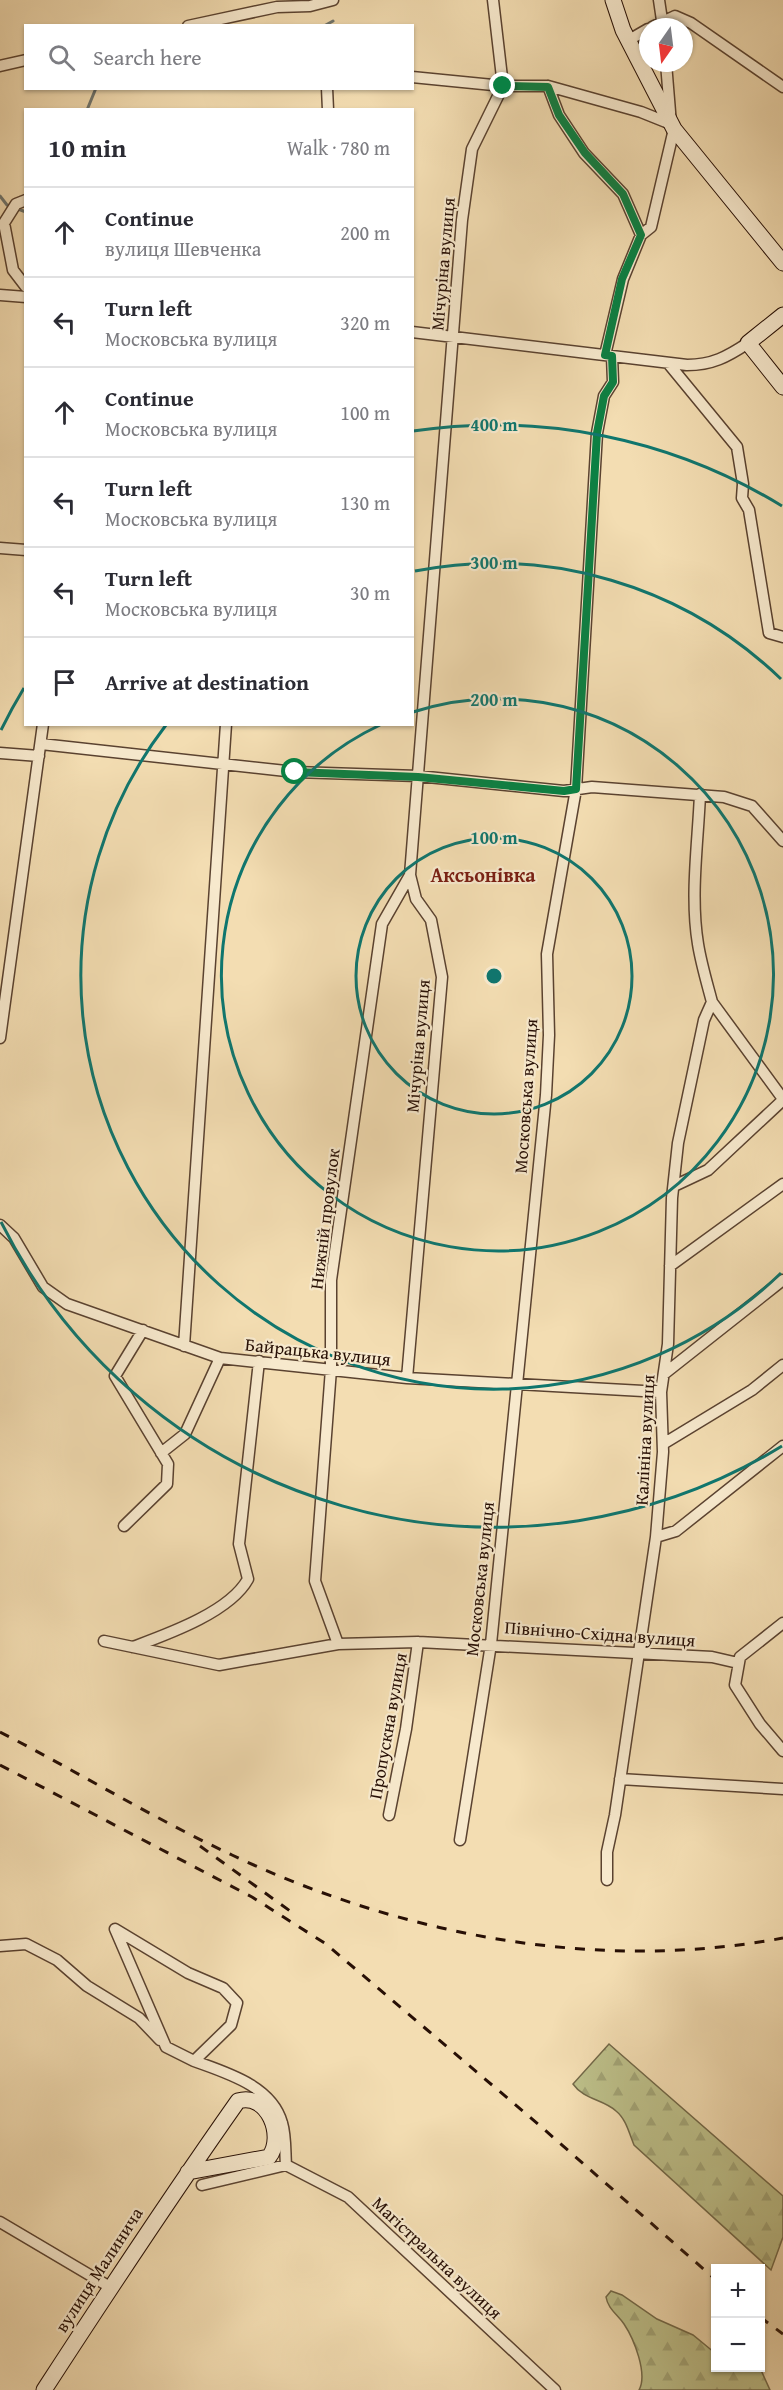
<!DOCTYPE html>
<meta charset="utf-8">
<style>
body{margin:0;font-family:"Gentium Book Plus",serif;background:#f2f2f3;color:#2b2b33}
.controls{position:absolute;right:18px;bottom:18px;display:grid;overflow:hidden;border-radius:0px;box-shadow:0 2px 4px #0004}
.controls button{width:54px;height:54px;display:grid;place-items:center;padding:0;border:0;border-bottom:2px solid #e1e1e2;background:#fff;color:#2b2b33;font:30px sans-serif}
.compass{position:absolute;left:639px;top:18px;width:54px;height:54px;border-radius:50%;background:#fff;box-shadow:0 2px 4px #0004;rotate:194deg}
.stop{position:absolute;width:18px;height:18px;margin:-14px;border:4px solid #0b8043;border-radius:50%;background:#fff}
.stop.end{background:#0b8043;border-color:#fff;box-shadow:0 2px 6px #0008}
.list{margin:0;padding:0;list-style:none}
h2{display:flex;justify-content:space-between;align-items:center;height:78px;margin:0;padding:0 24px;font-size:26px}
h2 small{font-size:20px;font-weight:400;color:#7c7c81}
.list li{display:grid;grid-template-columns:39px 1fr auto;gap:18px;align-items:center;box-sizing:border-box;height:90px;padding:0 24px;border-top:2px solid #e1e1e2}
.list b{display:block;font-size:22px;white-space:nowrap}
.list p{margin:0;font-size:20px;white-space:nowrap;color:#7c7c81}
.list em{font-size:20px;font-style:normal;color:#7c7c81}
.icon{flex:none;width:33px;height:33px;fill:none;stroke:currentColor;stroke-width:2;stroke-linecap:round;stroke-linejoin:round}
.map{position:relative;flex:none;width:783px;height:2390px;overflow:hidden}
.search{position:absolute;background:#fff;box-shadow:0 2px 4px #0004;left:24px;top:24px;width:390px;height:66px;display:flex;align-items:center;gap:15px;box-sizing:border-box;padding:0 21px;border-radius:0px;color:#7c7c81;font-size:22px}
.panel{position:absolute;background:#fff;box-shadow:0 2px 4px #0004;left:24px;top:108px;width:390px;height:618px;border-radius:0px}
.map>svg:first-child{display:block}
.forest{fill:url(#forest-firs);stroke:#726848;stroke-width:1.5}
.lines{fill:none;stroke-linecap:round;stroke-linejoin:round}
.stream{stroke:#6f766f;stroke-width:3}
.street-casing{stroke:#5a4230;stroke-width:13}
.secondary-casing{stroke:#270f05;stroke-width:17}
.street{stroke:#f7e9cd;stroke-width:10}
.secondary{stroke:#f7e9cd;stroke-width:15}
.rail{stroke:#270f05;stroke-width:3;stroke-dasharray:10 10;stroke-linecap:butt}
.route{stroke:#0b8043;stroke-width:8}
.ring{fill:none;stroke:#0f766e;stroke-width:3}
.labels{text-anchor:middle;stroke-width:4.5;stroke-linejoin:round;paint-order:stroke}
.street-label{font-size:18px;fill:#270f05;stroke:#f7e9cd}
.neighbourhood-label{font-size:20px;font-weight:bold;fill:#7a1f14;stroke:#f7e9cd}
.centre{fill:#0f766e;stroke:#f7e9cd;stroke-width:3}
.ring-label{font-size:18px;text-anchor:middle;font-weight:bold;fill:#0f766e;stroke:#f7e9cd;stroke-width:4.5;stroke-linejoin:round;paint-order:stroke}
</style>
<div class="map">
<svg width="783" height="2390" viewBox="0 0 783 2390">
<defs>
<pattern id="forest-firs" width="22" height="20" patternUnits="userSpaceOnUse" patternTransform="scale(1.5)"><rect width="22" height="20" fill="#bdc08a"/><path d="M5 1l3.5 6h-7zM16 11l3.5 6h-7z" fill="#a2a476"/></pattern>
</defs>
<rect width="100%" height="100%" fill="#f3ddb2"/>
<filter id="stains"><feTurbulence type="fractalNoise" baseFrequency=".00333" numOctaves="4"/><feColorMatrix values="0 0 0 0 .2 0 0 0 0 .09 0 0 0 0 .02 0 0 0 .5 -.17"/></filter>
<radialGradient id="worn" r=".72"><stop offset=".6" stop-color="#630" stop-opacity="0"/><stop offset="1" stop-color="#630" stop-opacity=".3"/></radialGradient>
<path class="forest" d="M609,2044L783,2196V2237L771,2270L634,2145C629,2133 626,2119 616,2111C603,2099 584,2100 573,2084Z
M611,2291L622,2295L657,2319L693,2335L715,2353L716,2368H760L770,2390H639C648,2374 634,2339 624,2324C617,2314 608,2309 606,2297Z"/>
<g class="lines">
<path class="stream" d="M324,26L333,21
M87,110L96,88
M0,196L7,205L26,212"/>
<g class="street-casing">
<path id="street" d="M493,0L503,86
M659,0L663,27
M188,26L277,7L310,6L333,0
M652,27L675,16L691,23L783,87
M629,40L648,29
M0,66L26,60
M412,77L503,86H548L641,112L671,124L666,63
M548,86L559,115L584,153L623,194L641,235L623,279L605,355
M327,88L328,110
M26,200L16,204L4,223L13,270L26,287
M641,235L651,227L674,129
M0,295L26,297
M412,332L687,365C712,365 727,357 748,343
M668,363L737,447L743,484L742,498L749,510L769,633L783,637
M0,548L26,550
M41,744L295,772L418,776L564,791L592,787L724,797L752,806L783,841
M0,753L39,756
M700,794C698,843 690,896 698,944C701,963 707,983 712,1002L783,1099
M0,1038L43,724
M674,1186L708,1170L783,1100
M0,1225L14,1238L43,1287L67,1304L220,1358L407,1378L661,1392
M670,1266L783,1184
M184,1346L226,724
M664,1374L783,1280
M407,1378L442,977L431,920L416,899L410,875L462,220L472,149L503,86
M663,1444L752,1390L783,1365
M161,1453L185,1434L220,1358
M124,1526L167,1484L168,1464L115,1376L143,1330
M656,1537L676,1531L783,1446
M783,1623L740,1657L735,1685L760,1724L783,1751
M104,1641L219,1665L338,1644L418,1642L712,1657L738,1663
M338,1644L315,1581L331,1369V1280L382,924L410,875
M133,1647C168,1634 230,1612 248,1579L239,1544L259,1361
M620,1779L783,1789
M389,1815L406,1729L418,1642
M460,1840L491,1644L546,1095L549,1035L547,954L576,789L597,433L604,396L613,382L612,356
M607,1880V1852L615,1815L656,1537L663,1452L661,1392L668,1344L672,1198L678,1143L704,1020L712,1002
M0,1946L26,1944L57,1960L87,1986L139,2018L160,2040
M194,2061L166,2047L115,1929L188,1973L223,1988L237,2003L231,2025L194,2061C227,2073 272,2086 282,2123C286,2136 285,2152 286,2165
M202,2185L286,2165L348,2197L555,2390
M0,2222L110,2287"/>
</g>
<g class="secondary-casing">
<path id="secondary" d="M613,0L623,30L674,129L783,263
M783,315L748,343L783,387
M44,2390C107,2293 171,2196 238,2101C268,2092 285,2137 269,2157L188,2172"/>
</g>
<use href="#street" class="street"/>
<use href="#secondary" class="secondary"/>
<path class="rail" d="M0,1732C78,1772 153,1818 232,1855C401,1935 598,1973 783,1938
M0,1765L252,1897L326,1944L538,2124L716,2280
M200,1846L297,1916
M760,2317L783,2334"/>
</g>
<g class="lines">
<path class="route" d="M295,772L418,777L564,791L576,789L597,433L604,396L613,382L612,356L605,355L622,279L641,235L623,194L585,153L559,115L548,87L503,86"/>
</g>
<g class="ring">
<circle cx="494" cy="976" r="138"/>
<path d="M413 712A276 276 0 1 1 380 725"/>
<path d="M781 1273A413 413 0 0 1 166 725M415 571A413 413 0 0 1 781 679"/>
<path d="M782 1446A551 551 0 0 1 1 1222M1 730A551 551 0 0 1 24 688M413 431A551 551 0 0 1 782 506"/>
</g>
<g class="labels">
<g class="street-label">
<text transform="translate(443 264) rotate(-85)" y="6">Мічуріна вулиця</text>
<text transform="translate(418 1046) rotate(-85)" y="6">Мічуріна вулиця</text>
<text transform="translate(526 1096) rotate(-86)" y="6">Московська вулиця</text>
<text transform="translate(325 1219) rotate(-83)" y="6">Нижній провулок</text>
<text transform="translate(318 1352) rotate(6)" y="6">Байрацька вулиця</text>
<text transform="translate(645 1440) rotate(-87)" y="6">Калініна вулиця</text>
<text transform="translate(480 1579) rotate(-84)" y="6">Московська вулиця</text>
<text transform="translate(600 1634) rotate(4)" y="6">Північно-Східна вулиця</text>
<text transform="translate(388 1726) rotate(-80)" y="6">Пропускна вулиця</text>
<text transform="translate(437 2258) rotate(43)" y="6">Магістральна вулиця</text>
<text transform="translate(99 2270) rotate(-57)" y="6">вулиця Малинича</text>
</g>
<g class="neighbourhood-label">
<text x="483" y="882">Аксьонівка</text>
</g>
</g>
<circle cx="494" cy="976" r="9" class="centre"/>
<g class="ring-label">
<text x="494" y="431">400 m</text>
<text x="494" y="569">300 m</text>
<text x="494" y="706">200 m</text>
<text x="494" y="844">100 m</text>
</g>
<rect width="100%" height="100%" filter="url(#stains)"/>
<rect width="100%" height="100%" fill="url(#worn)"/>
</svg>
<div class="controls">
<button>+</button>
<button>−</button>
</div>
<svg class="compass" viewBox="-18 -18 36 36"><path d="M0-13l5 13h-10z" fill="#e53935"/><path d="M0 13l5-13h-10z" fill="#7c7c81"/></svg>
<div class="stop" style="left:295px;top:772px"></div>
<div class="stop end" style="left:503px;top:86px"></div>
<div class="search"><svg class="icon" aria-label="search" viewBox="0 0 24 24"><circle cx="10" cy="10" r="6"/><path d="M15 15l6 6"/></svg>Search here</div>
<section class="panel">
<h2>10 min<small>Walk · 780 m</small></h2>
<ul class="list">
<li><svg class="icon" aria-label="ahead" viewBox="0 0 24 24"><path d="M12 20V5M6 11l6-6 6 6"/></svg><div><b>Continue</b><p>вулиця Шевченка</p></div><em>200 m</em></li>
<li><svg class="icon" aria-label="left" viewBox="0 0 24 24"><path d="M17 20v-9H6M10 6l-5 5 5 5"/></svg><div><b>Turn left</b><p>Московська вулиця</p></div><em>320 m</em></li>
<li><svg class="icon" aria-label="ahead" viewBox="0 0 24 24"><path d="M12 20V5M6 11l6-6 6 6"/></svg><div><b>Continue</b><p>Московська вулиця</p></div><em>100 m</em></li>
<li><svg class="icon" aria-label="left" viewBox="0 0 24 24"><path d="M17 20v-9H6M10 6l-5 5 5 5"/></svg><div><b>Turn left</b><p>Московська вулиця</p></div><em>130 m</em></li>
<li><svg class="icon" aria-label="left" viewBox="0 0 24 24"><path d="M17 20v-9H6M10 6l-5 5 5 5"/></svg><div><b>Turn left</b><p>Московська вулиця</p></div><em>30 m</em></li>
<li><svg class="icon" aria-label="arrive" viewBox="0 0 24 24"><path d="M6 21V4h12l-3 4 3 4H6"/></svg><div><b>Arrive at destination</b></div></li>
</ul>
</section>
</div>
